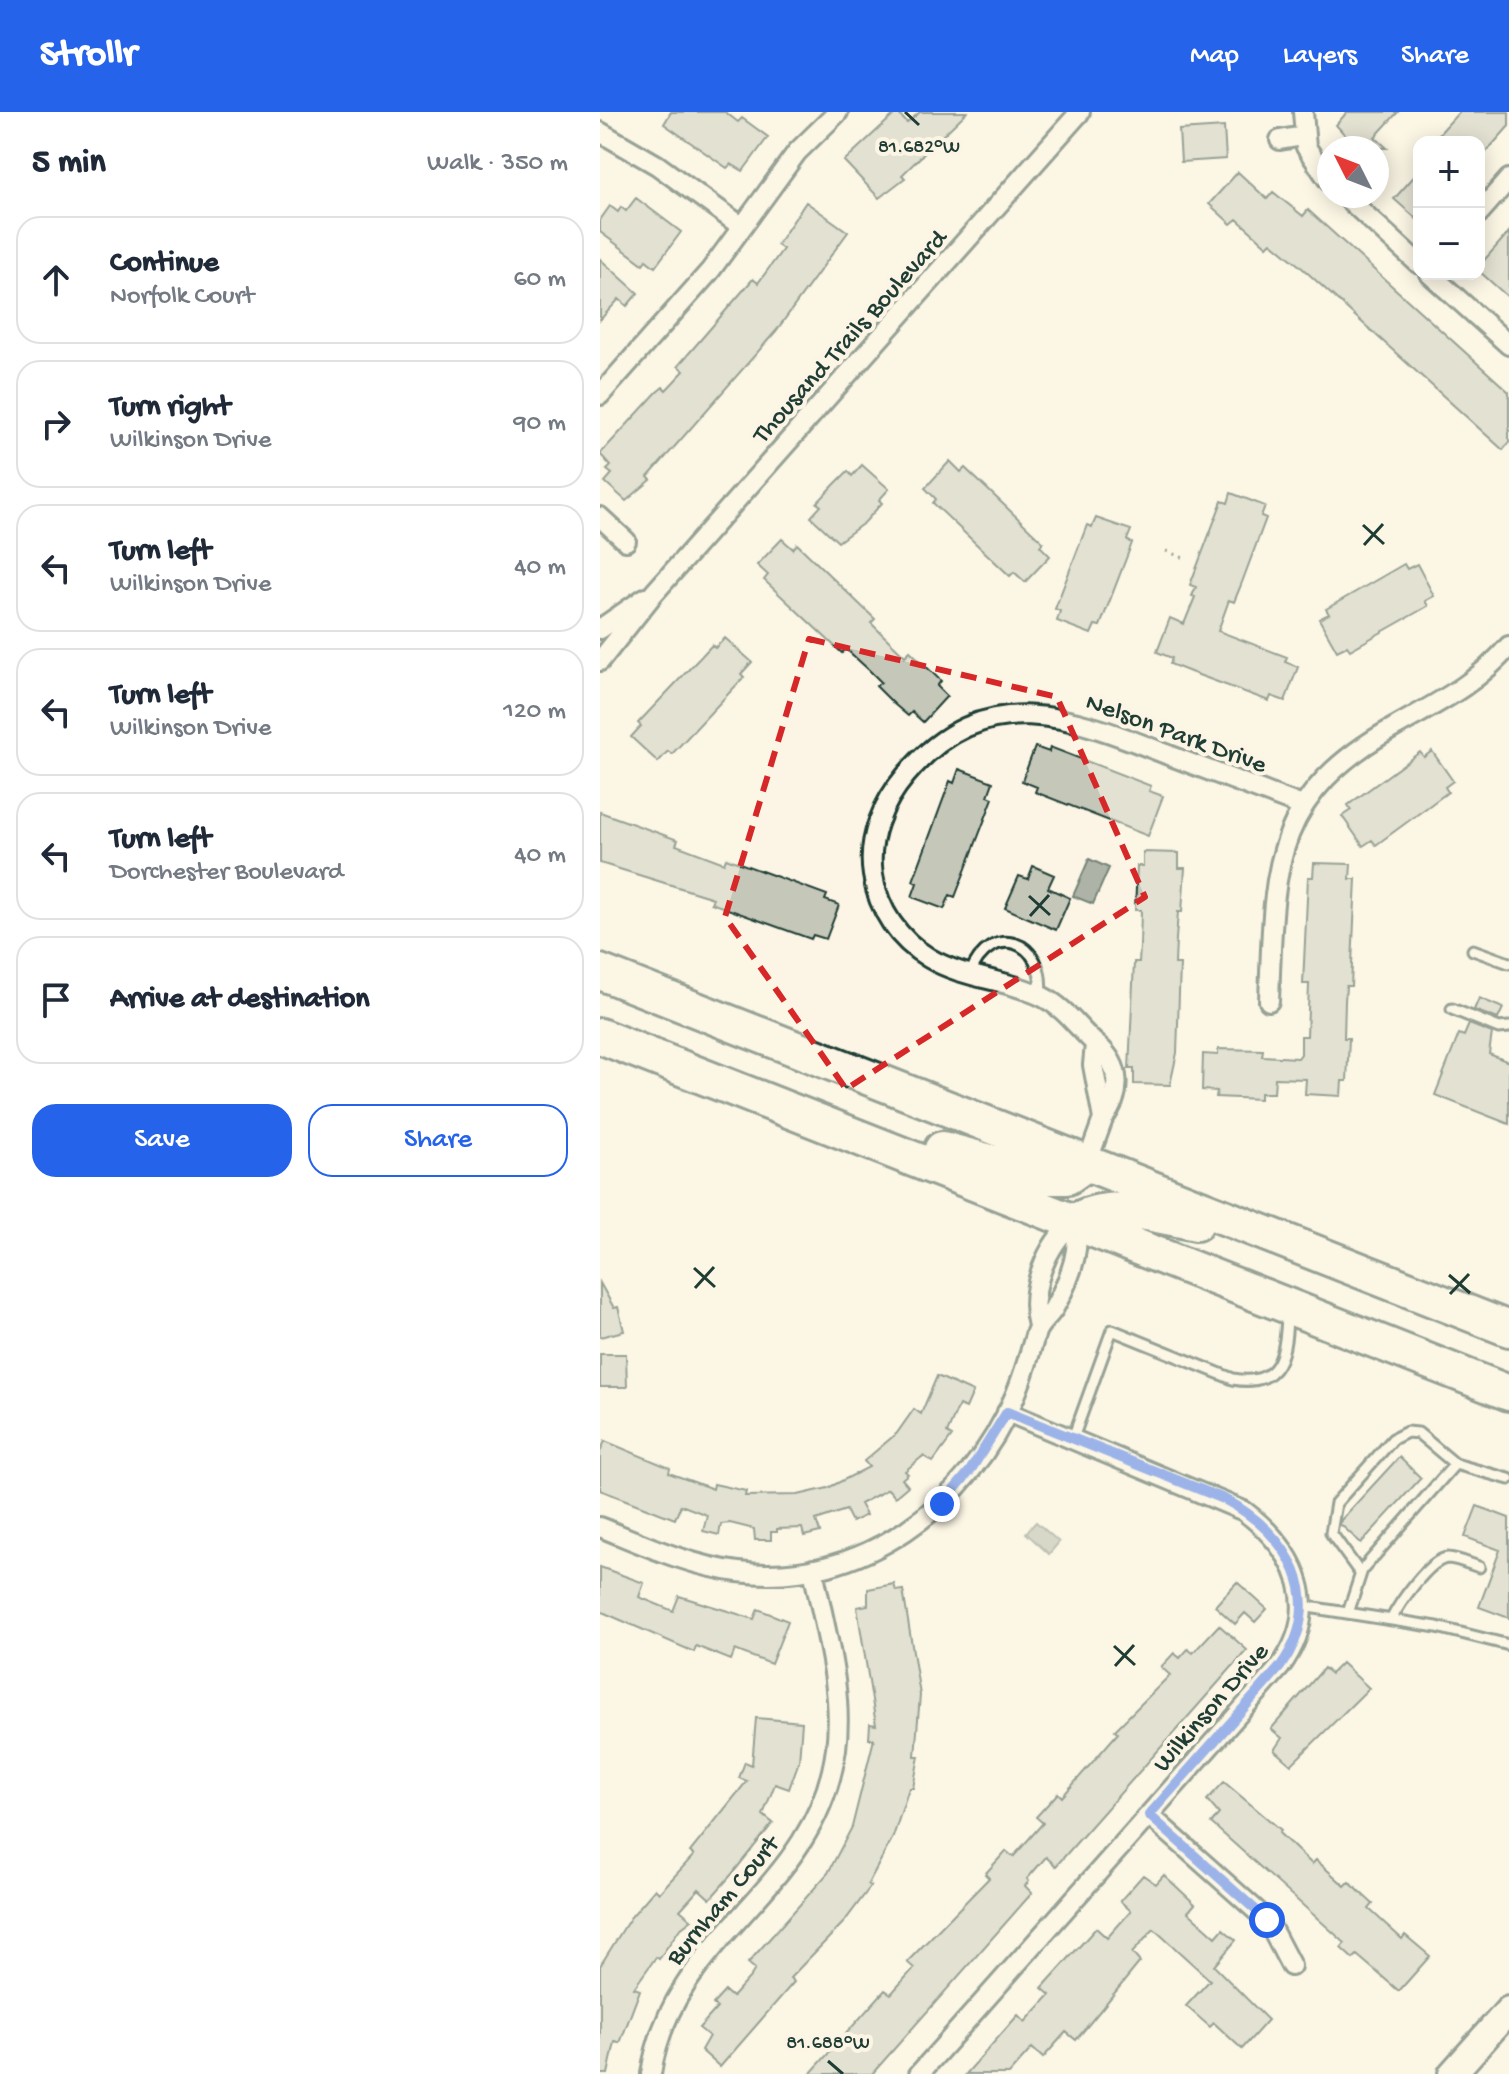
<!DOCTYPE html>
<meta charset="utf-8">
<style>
body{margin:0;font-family:"Gochi Hand",sans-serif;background:#f2f2f3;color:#1f2937}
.controls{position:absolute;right:24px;top:24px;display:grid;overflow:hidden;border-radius:16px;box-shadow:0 4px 20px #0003}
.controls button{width:72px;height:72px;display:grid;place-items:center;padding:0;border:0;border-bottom:2px solid #e0e1e3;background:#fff;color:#1f2937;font:40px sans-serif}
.compass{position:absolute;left:717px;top:24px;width:72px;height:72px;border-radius:50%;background:#fff;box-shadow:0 4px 20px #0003;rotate:312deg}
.stop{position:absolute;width:24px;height:24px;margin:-18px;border:6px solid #2563eb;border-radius:50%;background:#fff}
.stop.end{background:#2563eb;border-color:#fff;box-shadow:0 2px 8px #0008}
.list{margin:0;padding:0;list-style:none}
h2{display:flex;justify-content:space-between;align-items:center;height:104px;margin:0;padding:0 32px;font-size:34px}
h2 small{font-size:26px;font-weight:400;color:#747a83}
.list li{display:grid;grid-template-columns:52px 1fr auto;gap:24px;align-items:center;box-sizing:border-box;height:128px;margin:0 16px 16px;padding:0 16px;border:2px solid #e0e1e3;border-radius:24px}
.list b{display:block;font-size:30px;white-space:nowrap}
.list p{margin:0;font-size:26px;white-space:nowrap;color:#747a83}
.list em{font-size:26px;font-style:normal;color:#747a83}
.actions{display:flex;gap:16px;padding:24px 32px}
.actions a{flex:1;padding:18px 0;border:2px solid #2563eb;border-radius:24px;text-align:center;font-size:28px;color:#2563eb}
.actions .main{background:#2563eb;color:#fff}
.icon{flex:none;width:44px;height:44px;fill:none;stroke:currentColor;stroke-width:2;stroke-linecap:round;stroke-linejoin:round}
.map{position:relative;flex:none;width:909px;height:1962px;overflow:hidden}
header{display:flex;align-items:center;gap:48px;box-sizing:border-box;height:112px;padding:0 40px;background:#2563eb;color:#fff}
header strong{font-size:38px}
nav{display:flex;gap:44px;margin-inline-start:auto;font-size:28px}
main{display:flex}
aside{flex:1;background:#fff}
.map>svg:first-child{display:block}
.water{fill:#aeb3a7;stroke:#758479;stroke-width:2}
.building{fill:#c5c7b9;stroke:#1f3d34;stroke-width:2}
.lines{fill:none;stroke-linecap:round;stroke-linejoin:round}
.lane-casing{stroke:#1f3d34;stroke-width:15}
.street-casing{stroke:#1f3d34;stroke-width:24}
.secondary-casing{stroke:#1f3d34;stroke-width:32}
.highway-casing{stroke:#1f3d34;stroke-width:40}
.path{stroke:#1f3d34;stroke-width:3;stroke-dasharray:2 6;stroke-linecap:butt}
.lane{stroke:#fcf5e5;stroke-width:9}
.street{stroke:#fcf5e5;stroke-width:18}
.secondary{stroke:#fcf5e5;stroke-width:26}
.highway{stroke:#fcf5e5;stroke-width:34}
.route{stroke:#2563eb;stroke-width:10}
.marked{fill:none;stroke:#d62828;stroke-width:6;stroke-dasharray:16 10;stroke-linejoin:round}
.ticks{fill:none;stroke:#1f3d34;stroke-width:3}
.labels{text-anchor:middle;stroke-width:8;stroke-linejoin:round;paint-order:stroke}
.street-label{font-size:26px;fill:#1f3d34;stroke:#fcf5e5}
.ticks-label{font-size:20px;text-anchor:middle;fill:#1f3d34;stroke:#fcf5e5;stroke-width:8;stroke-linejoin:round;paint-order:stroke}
</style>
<header>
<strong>Strollr</strong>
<nav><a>Map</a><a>Layers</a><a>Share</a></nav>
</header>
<main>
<aside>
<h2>5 min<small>Walk · 350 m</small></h2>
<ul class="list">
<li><svg class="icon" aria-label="ahead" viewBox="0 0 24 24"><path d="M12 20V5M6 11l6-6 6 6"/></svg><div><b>Continue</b><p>Norfolk Court</p></div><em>60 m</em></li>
<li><svg class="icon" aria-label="right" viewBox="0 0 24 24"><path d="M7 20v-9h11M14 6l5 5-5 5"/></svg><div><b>Turn right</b><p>Wilkinson Drive</p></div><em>90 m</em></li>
<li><svg class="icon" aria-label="left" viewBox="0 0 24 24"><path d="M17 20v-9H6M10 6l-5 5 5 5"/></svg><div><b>Turn left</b><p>Wilkinson Drive</p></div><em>40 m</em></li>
<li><svg class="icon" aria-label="left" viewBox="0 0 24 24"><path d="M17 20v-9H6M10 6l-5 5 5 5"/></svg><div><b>Turn left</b><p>Wilkinson Drive</p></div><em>120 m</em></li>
<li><svg class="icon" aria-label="left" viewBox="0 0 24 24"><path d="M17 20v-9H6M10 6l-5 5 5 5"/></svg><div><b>Turn left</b><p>Dorchester Boulevard</p></div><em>40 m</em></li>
<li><svg class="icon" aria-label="arrive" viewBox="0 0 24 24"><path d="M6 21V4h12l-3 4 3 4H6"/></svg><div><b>Arrive at destination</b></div></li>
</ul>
<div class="actions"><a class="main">Save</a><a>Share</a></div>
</aside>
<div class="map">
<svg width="909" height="1962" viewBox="0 0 909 1962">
<rect width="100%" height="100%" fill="#fcf5e5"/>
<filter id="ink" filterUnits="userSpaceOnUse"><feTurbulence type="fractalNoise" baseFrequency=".0125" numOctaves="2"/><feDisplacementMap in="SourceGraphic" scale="16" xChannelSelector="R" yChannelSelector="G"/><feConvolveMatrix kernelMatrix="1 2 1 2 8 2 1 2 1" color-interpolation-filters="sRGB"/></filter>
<g filter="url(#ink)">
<path class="water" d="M489,747L509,756L493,792L473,784Z
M436,1410L459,1430L449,1442L426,1421Z"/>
<path class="building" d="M71,0H125L138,10L142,6L168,25L143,59L131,52L127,56L64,12Z
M297,0L307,11L320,0H367L302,63L305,66L279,86L244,49Z
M747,0H798L775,25L787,36H736L746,24L736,13Z
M859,0H909V14L879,48V30H848L839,22Z
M624,15L626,47L581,50L579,18Z
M819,59V109L794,87Z
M638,60L667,87L673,80L703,104L708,98L909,280V331L903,338L701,155L671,130L667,134L637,107L631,112L609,92Z
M36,86L81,120L55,155L46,148L43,152L0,120V108L10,94L18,100L21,95L26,99Z
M206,90L248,120L176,219L48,365L51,368L26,389L5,370L12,362L7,358L11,354L0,342L57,280L63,275L66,278L84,259L78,254L153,167L158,171L183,137L177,133Z
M909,120V186L879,159V154Z
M0,147L38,181L27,194L19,187L0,208Z
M350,349L361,360L365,356L443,430L440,434L450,444L425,470L414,460L410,464L333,391L336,387L325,376Z
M262,353L289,377L279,388L282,391L265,410L238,430L211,405L221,394L217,391L235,372L248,359L252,364Z
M631,381L665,394L661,404L666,406L641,473L634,490L629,488L618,519L687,545L685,550L698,555L685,589L671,584L669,589L593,561L570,552L572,546L557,540L570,506L584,512L595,485L592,484L596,475L590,473L622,389L628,391Z
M496,406L531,418L527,428L532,431L500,514L495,513L491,522L457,509L460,499L455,497L487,413L492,415Z
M182,427L193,437L197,432L275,507L271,511L281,521L305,544L310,539L341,569L337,574L347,584L323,610L312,600L308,604L294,592L276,574L281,570L270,559L246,537L242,541L164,468L168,463L157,453Z
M804,452L807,457L817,452L834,484L825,489L828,494L750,538L747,534L737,539L719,507L729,502L726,497Z
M125,526L152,550L141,562L144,565L72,642L68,639L58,650L31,625L41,614L38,611L112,533L115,536Z
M435,635L449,640L450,635L551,674L549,679L563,684L548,724L435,680L437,675L422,669Z
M832,639L853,669L845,675L848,680L776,733L772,728L763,734L742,704L751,698L748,693L820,640L824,645Z
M359,657L393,670L388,684L393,686L355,785L350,783L344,797L312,785L317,771L313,769L350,669L354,671Z
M0,700L78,728L76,733L124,751L126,746L227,783L225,788L239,793L226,827L213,823L211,827L111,791L113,786L0,751Z
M543,740L579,741V756H585L582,800H578L576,827L575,852H580L577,941L570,973L534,972V957H529L534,850H539L540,835L541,798H535L537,754H543Z
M714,751L751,752L750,767H756L751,874H746L745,889L744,926H749L747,969H742L741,984L705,982L706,967L675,966L674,981H660V987L616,985L617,979L602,978L603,942L618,943V937L663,938L662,944L698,946L701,942V924H707L709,872H703L708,765H713Z
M433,754L454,763L448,776L470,786L456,818L405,796L419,764L428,767Z
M879,886L903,896L898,907L874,898Z
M869,912L892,921L889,942L909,950V1012L835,983L859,922L864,924Z
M0,1171L14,1196L18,1195L24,1219L0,1225Z
M0,1242H26L27,1275H0Z
M337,1264L373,1280L366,1296L359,1293L347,1321L352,1324L333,1350L323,1344L305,1359L308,1362L302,1367L308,1374L295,1385L288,1377L260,1392L266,1403L252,1410L246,1398L216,1408L220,1420L204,1424L202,1416L177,1417V1420H171V1428H155L154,1417L130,1411L121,1412L119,1423L103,1419L107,1403L81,1393L75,1407L0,1378V1340L5,1329L70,1356L69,1361L113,1377L114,1372L146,1379L145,1384L198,1383L228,1376L269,1355L264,1349L297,1321L314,1297L321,1302Z
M799,1345L821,1366L761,1431L740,1412L741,1408Z
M877,1394L909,1406V1506L879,1495L900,1438L865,1425Z
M0,1455L44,1471L39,1485L73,1499L79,1484L154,1507L158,1497L188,1509L171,1552L135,1538L131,1548L96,1534L94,1540L0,1499Z
M637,1470L667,1497L655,1510L645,1501L635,1512L615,1494Z
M294,1472L296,1479L303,1478L320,1583L315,1644H319L313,1676H309L293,1725L268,1772L271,1774L244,1810L190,1866L194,1870L120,1955L101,1938L109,1924L99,1916L117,1896L113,1892L125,1879L132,1885L151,1864L155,1857L148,1851L228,1761L252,1715L274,1627H269L270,1612L276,1613L257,1495L268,1493V1477Z
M619,1513L647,1538L456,1754L446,1745L427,1767L429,1769L425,1774L432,1781L272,1962H210L285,1878L291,1882L314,1856L307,1850L389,1766L385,1762L406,1739L413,1745L443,1711L436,1705L458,1681L462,1685L518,1621L515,1618L570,1563L561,1555L574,1541L580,1546L588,1537L593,1541Z
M742,1551L769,1576L691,1653L674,1638L682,1626L671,1617L724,1556L731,1562Z
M156,1606L202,1610L199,1649L189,1677L175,1672L163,1703L173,1711L132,1762L110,1787L99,1777L80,1798L92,1808L79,1818L59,1847L56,1845L34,1876L40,1878L20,1931L15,1930L8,1962H0V1854L30,1806L55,1777L59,1781L94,1743L90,1740L147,1669L139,1666L145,1650L152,1653Z
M624,1670L681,1718L679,1721L712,1752L716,1748L745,1774L749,1770L773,1792L769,1797L802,1827L805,1823L830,1844L799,1879L757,1843L753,1847L741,1836L745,1831L611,1711L619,1702L607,1688Z
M543,1763L556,1772L564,1763L595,1792L588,1800L616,1825L623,1817L636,1828L614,1854L668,1908L642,1937L614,1911L610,1915L586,1894L610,1868L554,1817L532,1841L540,1850L476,1928L466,1920L443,1946L432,1936L409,1962H366L418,1903L425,1910L450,1883L442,1876L496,1816L507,1826L531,1799L520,1789Z"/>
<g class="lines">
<g class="lane-casing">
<path id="lane" d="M873,838L909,851
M370,862C390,809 447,827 440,883
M852,897L899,916L909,915
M473,1326L512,1218L633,1267C682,1276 686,1240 687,1201
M855,1352L909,1367
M702,1494L837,1515L909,1533
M748,1501L762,1458L855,1352L818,1321L807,1320L793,1327L736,1391L731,1421L760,1461
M791,1508C799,1492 829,1447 848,1446C856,1446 870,1452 879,1455"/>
</g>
<g class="street-casing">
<path id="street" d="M703,0L706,35L729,69
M0,20L57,53L141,114
M680,28L703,24
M745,84L819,152
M879,101L909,67
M830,162L909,233
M0,283L110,159L197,40L238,0
M0,405L26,429
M0,517L45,486
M0,549L54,481L480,0
M669,889C674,759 669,685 795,615C837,591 878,571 909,534
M503,1007C522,982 522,954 497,933C478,917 467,897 443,885C408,867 364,867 329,846C299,828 278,798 273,763C267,727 283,690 306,663C384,570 471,604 566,642C611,659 657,677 702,694
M487,1051L503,1007L493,953L495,932
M0,1415C45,1433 90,1454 138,1460C261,1476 369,1393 415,1284C424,1263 430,1241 436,1220C440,1210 449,1205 454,1196C468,1171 483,1137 474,1110C446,1133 428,1178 438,1214
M549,1703L667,1808L691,1854
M51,1962C71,1822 217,1781 236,1637C244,1578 224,1515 213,1457
M319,1962L680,1555C723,1496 698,1440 644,1399L407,1300"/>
</g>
<g class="secondary-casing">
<path id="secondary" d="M852,1962L909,1898"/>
</g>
<g class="highway-casing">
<path id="highway" d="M0,860L909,1217
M0,924L909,1281
M342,1037L446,1065H467L487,1051
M474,1110C512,1087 556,1104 596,1111"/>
</g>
<path class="path" d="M566,439L584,446"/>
<use href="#lane" class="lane"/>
<use href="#street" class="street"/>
<use href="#secondary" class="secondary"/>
<use href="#highway" class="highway"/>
</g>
</g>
<g class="lines" filter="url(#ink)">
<path class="route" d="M342,1392L370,1359L407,1300L624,1387C689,1421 729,1488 680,1555L549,1703L667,1808"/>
</g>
<path d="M0 0H909V1962H0ZM209,527L457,585L545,785L246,977L125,805Z" fill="#fcf5e5" fill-opacity=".55" fill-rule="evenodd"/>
<path class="marked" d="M209,527L457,585L545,785L246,977L125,805Z"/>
<path class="ticks" d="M305,0L319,13M763,413L784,432M764,433L783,412M429,784L450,803M430,804L449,783M94,1156L115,1175M849,1163L870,1181M95,1176L114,1155M850,1182L869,1162M514,1534L535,1553M515,1554L534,1533M228,1949L243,1962"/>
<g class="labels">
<g class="street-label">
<text transform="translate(248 223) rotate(-48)" y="9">Thousand Trails Boulevard</text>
<text transform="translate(577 619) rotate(20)" y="9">Nelson Park Drive</text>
<text transform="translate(609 1594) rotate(-49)" y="9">Wilkinson Drive</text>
<text transform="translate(121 1787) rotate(-50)" y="9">Burnham Court</text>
</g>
</g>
<g class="ticks-label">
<text x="319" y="40">81.682°W</text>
<text x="228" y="1936">81.688°W</text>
</g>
</svg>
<div class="controls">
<button>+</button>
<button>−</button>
</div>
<svg class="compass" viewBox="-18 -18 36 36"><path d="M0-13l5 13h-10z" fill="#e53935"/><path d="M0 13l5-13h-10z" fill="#747a83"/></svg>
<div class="stop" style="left:667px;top:1808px"></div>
<div class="stop end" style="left:342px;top:1392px"></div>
</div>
</main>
